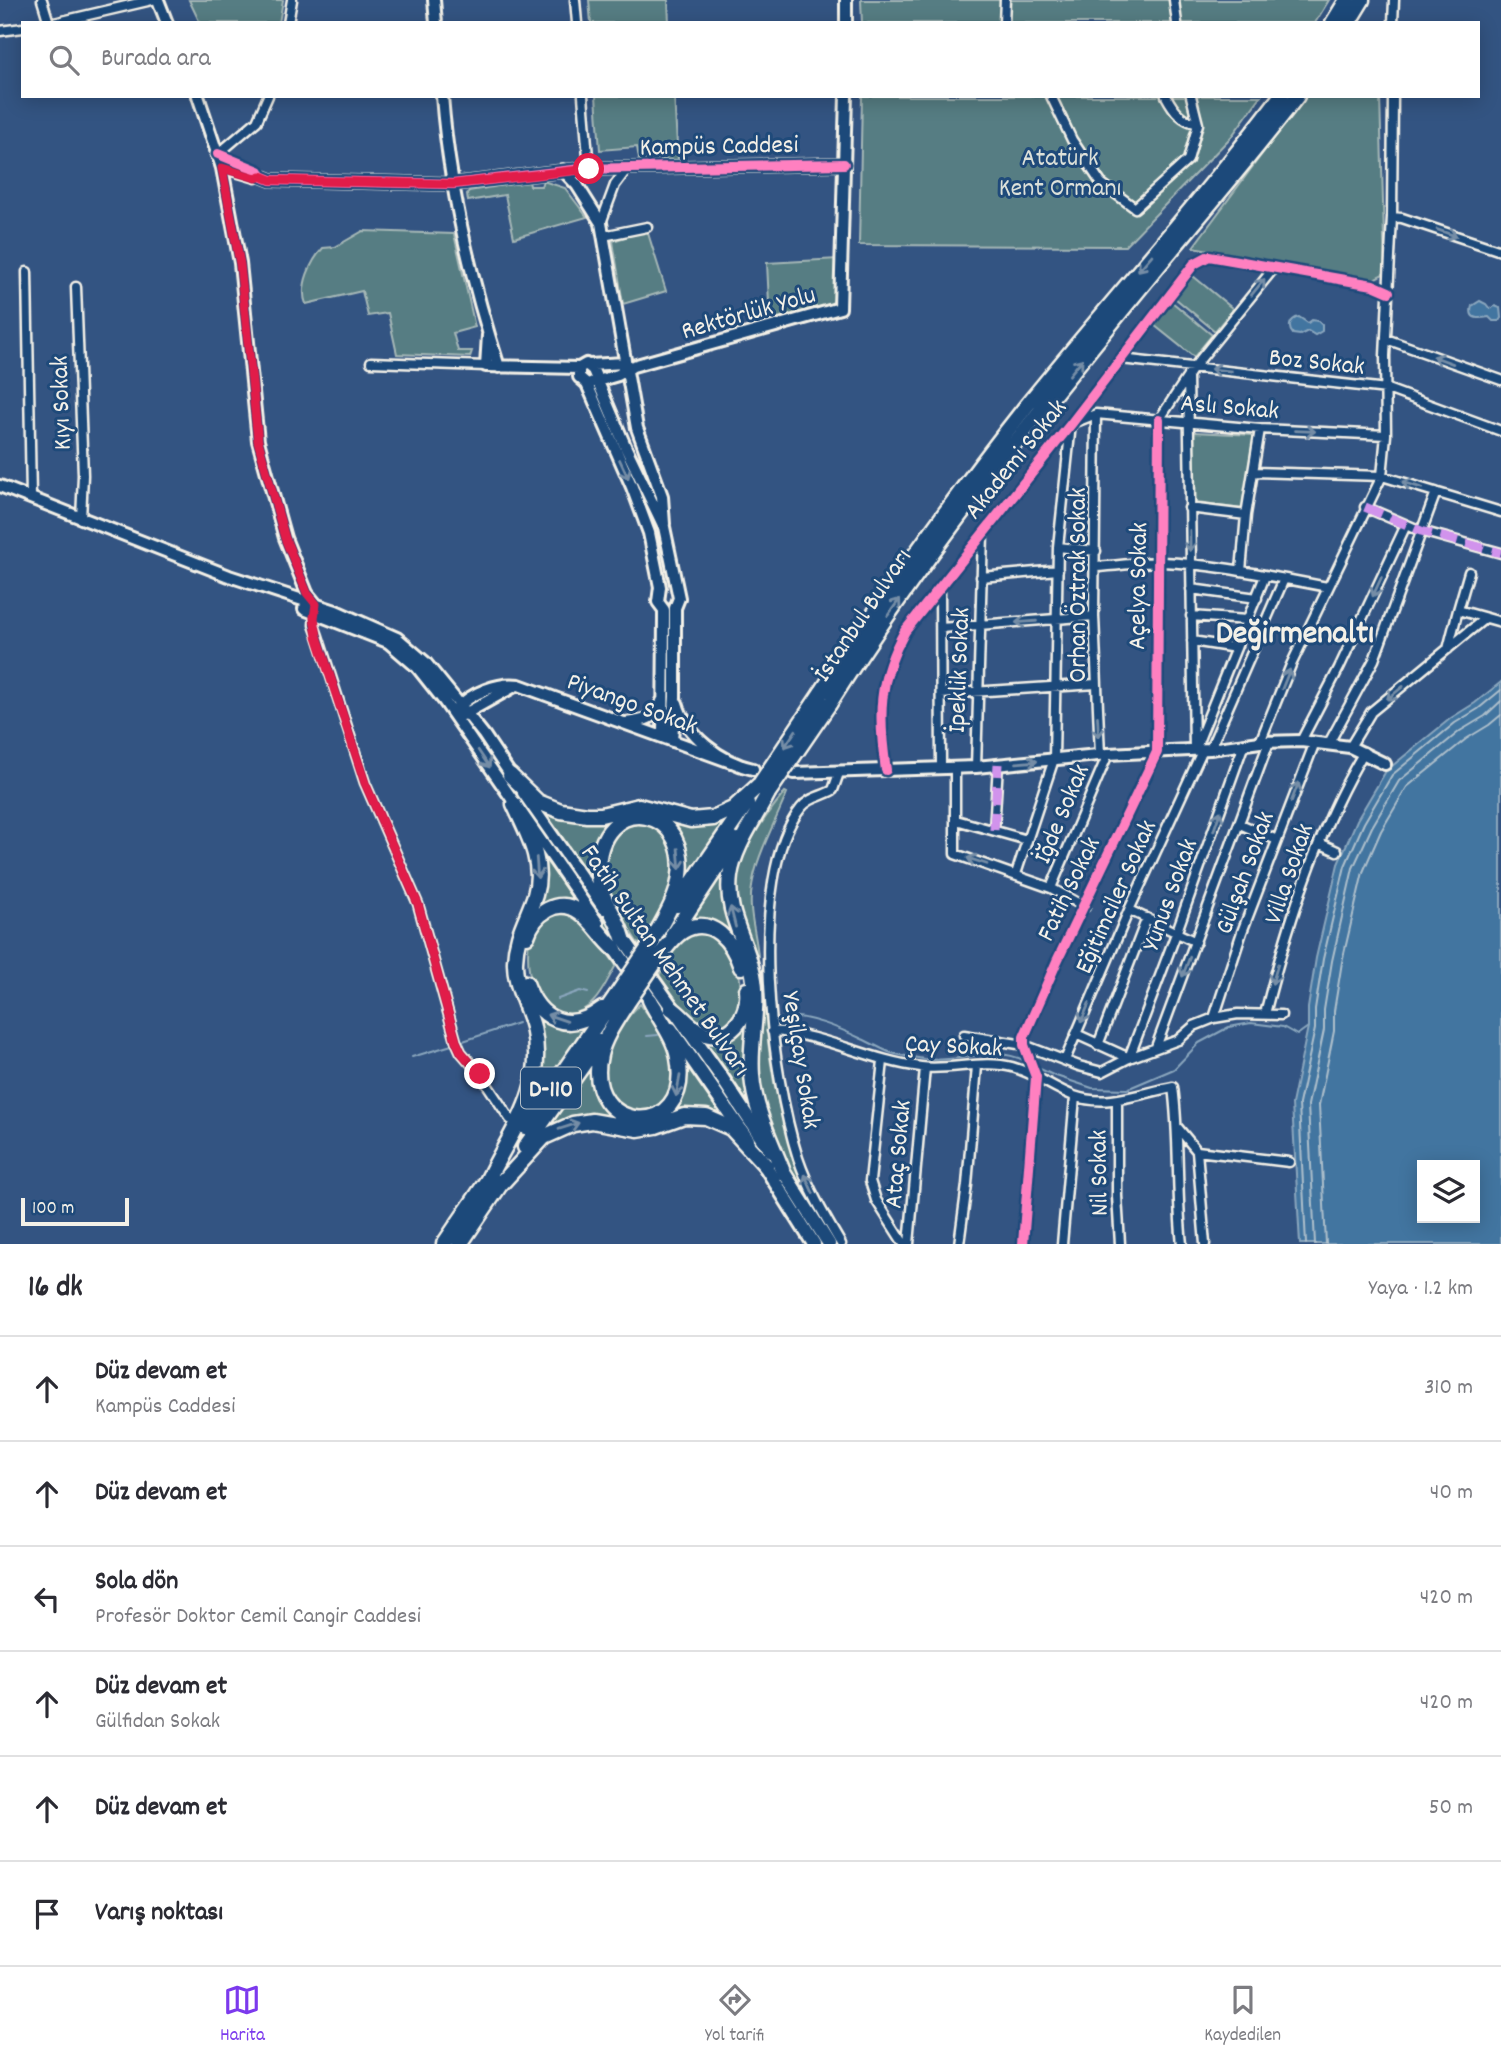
<!DOCTYPE html>
<html lang="tr">
<meta charset="utf-8">
<style>
body{margin:0;font-family:Dekko,sans-serif;background:#f7f7f7;color:#2b2b33}
.controls{position:absolute;right:21px;bottom:21px;display:grid;overflow:hidden;border-radius:0px;box-shadow:0 4px 18px #0003}
.controls button{width:63px;height:63px;display:grid;place-items:center;padding:0;border:0;border-bottom:2px solid #e1e1e2;background:#fff;color:#2b2b33;font:35px sans-serif}
.scale{position:absolute;left:21px;bottom:18px;width:108px;box-sizing:border-box;padding-left:7px;border:4px solid #f4f1e8;border-top:0;font-size:19px;line-height:24px;white-space:nowrap;color:#f4f1e8;-webkit-text-stroke:5px #1f4a7a;paint-order:stroke}
.stop{position:absolute;width:21px;height:21px;margin:-16px;border:5px solid #e11d48;border-radius:50%;background:#fff}
.stop.end{background:#e11d48;border-color:#fff;box-shadow:0 2px 7px #0008}
.list{margin:0;padding:0;list-style:none}
h2{display:flex;justify-content:space-between;align-items:center;height:91px;margin:0;padding:0 28px;font-size:30px}
h2 small{font-size:23px;font-weight:400;color:#7c7c81}
.list li{display:grid;grid-template-columns:46px 1fr auto;gap:21px;align-items:center;box-sizing:border-box;height:105px;padding:0 28px;border-top:2px solid #e1e1e2}
.list b{display:block;font-size:26px;white-space:nowrap}
.list p{margin:0;font-size:23px;white-space:nowrap;color:#7c7c81}
.list em{font-size:23px;font-style:normal;color:#7c7c81}
.icon{flex:none;width:38px;height:38px;fill:none;stroke:currentColor;stroke-width:2;stroke-linecap:round;stroke-linejoin:round}
.map{position:relative;flex:none;width:1501px;height:1244px;overflow:hidden}
.search{position:absolute;background:#fff;box-shadow:0 4px 18px #0003;left:21px;right:21px;top:21px;height:77px;display:flex;align-items:center;gap:18px;box-sizing:border-box;padding:0 24px;border-radius:0px;color:#7c7c81;font-size:26px}
.sheet{height:721px;background:#fff}
nav{display:flex;justify-content:space-around;align-items:center;box-sizing:border-box;height:98px;border-top:2px solid #e1e1e2;background:#fff;font-size:19px;color:#7c7c81}
nav a{display:grid;justify-items:center;gap:4px}
nav .on{color:#7c3aed}
.map>svg:first-child{display:block}
.green{fill:#567d83;stroke:#a5b7b6;stroke-width:2}
.water{fill:#4374a0;stroke:#8aa6bd;stroke-width:2;fill-rule:evenodd}
.lines{fill:none;stroke-linecap:round;stroke-linejoin:round}
.shore{stroke:#adbfcb;stroke-width:2}
.stream{stroke:#8aa6bd;stroke-width:2}
.street-casing{stroke:#f4f1e8;stroke-width:13}
.secondary-casing{stroke:#f4f1e8;stroke-width:16}
.primary-casing{stroke:#f4f1e8;stroke-width:18}
.highway-casing{stroke:#f4f1e8;stroke-width:19}
.street{stroke:#1f4a7a;stroke-width:8}
.secondary{stroke:#1f4a7a;stroke-width:10}
.primary{stroke:#1f4a7a;stroke-width:12}
.highway{stroke:#1f4a7a;stroke-width:14}
.highway-bridge-casing{stroke:#f4f1e8;stroke-width:19;stroke-linecap:butt}
.highway-bridge{stroke:#1f4a7a;stroke-width:14}
.quiet{stroke:#d193ec;stroke-width:9;stroke-dasharray:18 9;stroke-linecap:butt}
.cycleway-casing{stroke:#1f4a7a;stroke-width:15}
.cycleway{stroke:#ff80c0;stroke-width:10}
.oneway{stroke:#748da6}
.route{stroke:#e11d48;stroke-width:9}
.labels{text-anchor:middle;stroke-width:6;stroke-linejoin:round;paint-order:stroke}
.shield{fill:#1f4a7a;stroke:#b4bfc7;stroke-width:2}
.shield-label{font-size:24px;font-weight:bold;fill:#f4f1e8}
.street-label{font-size:26px;fill:#f4f1e8;stroke:#1f4a7a}
.park-label{font-size:26px;fill:#dce0d9;stroke:#1f4a7a}
.district-label{font-size:33px;font-weight:bold;fill:#f4f1e8;stroke:#1f4a7a}
</style>
<div class="map">
<svg width="1501" height="1244" viewBox="0 0 1501 1244">
<rect width="100%" height="100%" fill="#335482"/>
<filter id="ink" filterUnits="userSpaceOnUse"><feTurbulence type="fractalNoise" baseFrequency=".0143" numOctaves="2"/><feDisplacementMap in="SourceGraphic" scale="14" xChannelSelector="R" yChannelSelector="G"/><feConvolveMatrix kernelMatrix="1 2 1 2 8 2 1 2 1" color-interpolation-filters="sRGB"/></filter>
<g filter="url(#ink)">
<path class="green" d="M189,0H283L279,23H200Z
M589,0H668L669,23H591Z
M861,0H1329L1315,23H862Z
M596,96H674L678,160L639,159L637,147L600,150Z
M862,96H1261L1231,137L1125,246L859,245Z
M1305,96H1380L1385,273L1372,280L1193,247Z
M529,181L530,186H541L543,181L565,188L587,217L514,238L505,195L468,201L467,194L469,191Z
M647,230L666,291L623,304L613,241Z
M363,231L454,234L475,327L453,333L458,351H472L470,357L397,354L388,313L368,316L362,291L306,304C299,286 311,261 323,248L335,247Z
M838,259L837,297L830,305L770,323L767,263Z
M1193,276L1233,309L1215,331L1175,298Z
M1172,302L1212,335L1194,357L1154,325Z
M1194,432L1254,435L1242,509L1197,503L1194,498Z
M463,720L499,766L736,1108L823,1244H820L734,1110L674,1026Z
M785,792L787,793C773,829 748,868 751,908C752,924 757,940 758,957L756,958C751,947 743,935 740,923C723,872 754,830 785,792Z
M550,813L619,814C598,834 592,851 590,879L544,816Z
M730,815L683,885L664,817Z
M631,822H649L667,835L676,872L667,904L639,945L609,898L605,889L603,861L614,832Z
M543,856L574,901L529,919L542,858Z
M726,864L738,942L685,925Z
M552,911L574,914L589,929L616,965C609,977 603,992 593,1002C586,1010 574,1015 564,1014C529,1010 526,965 529,938Z
M710,931C741,963 746,977 736,1021L714,1032L690,1018L658,977L682,938L693,932Z
M640,1004L668,1041L676,1072L664,1108L640,1116L608,1098C606,1088 601,1075 603,1065C607,1041 623,1021 640,1004Z
M762,1006H765C769,1080 783,1131 810,1199C780,1157 758,1107 757,1056C757,1040 761,1022 762,1006Z
M535,1009L587,1022L535,1101Z
M748,1016L757,1118L701,1037Z
M685,1059L726,1120L665,1115L684,1087Z
M596,1060V1074L624,1121L545,1133Z"/>
<path class="water" d="M1480,301L1486,304L1490,309L1495,306L1500,308L1501,318L1499,321H1493L1489,317C1479,319 1468,320 1472,306Z
M1299,317L1308,323L1312,320L1318,321L1322,325V331L1315,335L1308,331L1300,335L1293,334C1287,327 1290,319 1299,317Z
M1501,682V1244H1300L1292,1104L1308,1027V1008L1316,958L1338,864L1357,820L1386,771L1451,718L1475,703ZM1422,1165H1475V1218H1422Z"/>
<g class="lines">
<path class="shore" d="M1306,1244L1299,1104L1315,1029V1009L1323,959L1345,866L1364,823L1392,775L1455,723L1478,709L1501,690
M1315,1244L1308,1105L1324,1030V1010L1332,961L1353,868L1372,827L1399,781L1460,731L1485,716L1501,701
M1326,1244L1319,1105L1334,1031V1011L1342,962L1363,872L1381,831L1407,787L1466,739L1489,725L1501,715"/>
<path class="stream" d="M558,999L580,991L588,993
M784,1016C811,1016 839,1028 862,1039C872,1043 882,1050 892,1053C902,1056 913,1057 924,1059C958,1064 993,1044 1025,1061
M706,1026L715,1025
M647,1036L658,1035
M460,1042L518,1023
M412,1057L455,1044
M1036,1067L1053,1075L1092,1088L1127,1089L1174,1069L1199,1043L1229,1027L1251,1023L1283,1027L1297,1035L1308,1027"/>
<g class="street-casing">
<path id="street" d="M42,0L49,23
M575,0L577,23
M1174,0L1177,23
M54,23L152,0
M288,23L292,0
M1004,23L1005,0
M1393,23L1394,0
M0,31L23,28
M583,96L589,169
M1051,96L1072,140L1101,183L1135,208L1188,160L1198,124L1191,96
M1166,96C1174,111 1181,120 1198,124
M222,168L256,178L261,176
M261,176L259,171L218,154L257,121L268,96
M1392,217L1402,218L1501,251
M601,223L615,185L627,169
M603,236L647,227
M27,272L31,498
M76,287L83,475L81,519
M1386,339L1501,380
M1121,359L1387,389L1501,431
M371,362L486,366
M1188,375L1194,750
M1096,414L1094,616L1100,755
M1159,420L1194,367L1274,268
M1254,472L1382,476L1501,512
M1365,507L1421,531L1501,553
M1189,508L1246,515
M1058,547L1096,551
M1096,567C1118,566 1140,562 1161,562C1217,564 1273,577 1328,587
M1241,571L1246,515L1260,429
M1469,572L1458,610L1501,622
M981,577L1058,570
M940,587L941,768
M1191,589L1257,598
M315,612L314,625L318,636L365,783L418,904L456,1041L461,1052L480,1074L510,1119
M1191,616L1247,620
M941,628L1094,616
M1192,641L1236,648
M1448,649L1458,610
M941,694L1096,684
M1301,741L1339,668L1406,525
M1260,742L1291,665L1382,476L1386,435L1385,356L1392,217L1393,96
M1329,743L1374,660L1436,492
M1196,747L1265,576
M1350,747L1371,712L1484,619
M1210,749L1284,579
M955,767V854L1051,888L1085,907
M976,767L983,534
M886,770C878,716 878,679 905,631L1071,424L1194,264L1209,256L1373,285L1389,292
M839,773L833,790C821,797 810,797 801,808C745,878 772,1078 798,1158C808,1188 825,1217 841,1244
M956,820L1027,840
M1240,824L1277,840
M994,830L998,764
M1319,843L1337,851
M1016,874L1054,759L1058,547L1071,424L1096,414L1260,429L1386,435
M1051,888L1108,754
M1129,910L1196,942
M1265,1014C1287,926 1317,830 1364,752
M1214,1018L1242,932L1315,742
M772,1031C824,1034 870,1061 921,1067C950,1071 983,1059 1012,1067C1034,1073 1053,1088 1074,1096C1107,1108 1141,1093 1173,1087C1180,1139 1176,1192 1182,1244
M1076,1034L1129,1058L1177,931L1244,744
M964,1035L1024,1045L1079,1066L1102,1072L1129,1058L1178,1040L1194,1026L1214,1018L1238,1014L1281,1015
M1098,1045L1147,918
M1156,1047L1269,742
M1065,1060L1129,910L1203,749
M883,1061L870,1181L876,1200L904,1244
M1117,1100V1196L1120,1244
M1178,1128L1197,1151L1205,1244
M1197,1151L1289,1162
M909,1244L925,1068
M959,1244L967,1185L977,1066
M1023,1244L1036,1077L1024,1045V1037L1057,961L1157,752L1159,420
M1062,1244L1075,1097"/>
</g>
<g class="secondary-casing">
<path id="secondary" d="M158,0L167,23
M434,0L436,23
M846,0V23
M198,96L222,168L240,263L258,441L285,538L307,593L316,604
M442,96C449,187 471,280 499,367
M563,170L577,185L601,223L637,428L662,496L664,524
M261,176L271,180L453,184L581,169L844,164
M488,335L486,366L579,368L586,364L593,370L626,448L664,527L679,598L675,608V697L672,741
M589,365L625,363
M579,368V377L587,384L632,487L649,533L660,587L658,602L664,610V619L663,737
M587,384L618,375L633,366L840,308L846,96
M0,486L229,576L336,611L397,638L425,662L460,705L484,735L514,780
M304,609L388,642L417,667L444,701L598,923
M677,703C686,736 721,762 753,769
M457,709C470,693 499,682 519,685L731,762
M463,715L513,687
M626,723C643,721 657,719 662,701
M794,773L976,767L1108,754L1210,749L1260,742L1301,741L1350,747L1385,764
M523,793L604,909"/>
</g>
<g class="primary-casing">
<path id="primary" d="M623,938L722,1078L770,1151
M615,949L656,1008
M671,1029L748,1140
M760,1158L814,1244
M780,1166L829,1244"/>
</g>
<g class="highway-casing">
<path id="highway" d="M1333,23L1347,0
M1348,23L1362,0
M821,693C886,594 954,497 1028,404C1112,301 1201,202 1281,96
M829,704C925,551 1039,411 1153,272C1201,214 1251,156 1297,96
M510,775L538,802L561,811L587,815H601L639,806L691,820L713,818L733,809L760,784
M768,793C755,819 734,847 730,876C725,913 746,939 753,974C760,1008 749,1041 752,1075C754,1109 771,1141 783,1172
M677,905L747,803
M673,934L735,840
M527,936C534,914 557,896 580,912C593,921 602,938 615,949
M623,938C617,915 598,897 598,874C596,786 701,804 677,890C672,909 658,928 649,947
M660,955C667,947 673,937 683,931C712,914 733,943 741,967
M526,983C539,1021 569,1034 602,1009
M627,1003C617,1019 604,1037 600,1055C582,1135 694,1143 678,1058C675,1038 659,1019 650,1000
M671,1008C682,1015 689,1027 701,1032C729,1046 750,1016 747,990
M525,1127L616,996
M525,1147L600,1041
M487,1181C512,1129 547,1089 533,1027C527,1004 514,985 515,961C516,934 527,919 535,895C545,862 527,833 514,804
M500,1185L544,1137L573,1124L592,1121L638,1129L656,1126L684,1116L706,1117L731,1128L766,1166
M444,1244L491,1175
M460,1244L504,1179"/>
</g>
<use href="#street" class="street"/>
<use href="#secondary" class="secondary"/>
<use href="#primary" class="primary"/>
<use href="#highway" class="highway"/>
<g class="highway-bridge-casing">
<path id="highway-bridge" d="M760,784L821,693
M768,793L829,704
M616,996L649,947
M627,1003L660,955"/>
</g>
<use href="#highway-bridge" class="highway-bridge"/>
<path class="quiet" d="M1365,507L1421,531L1501,553
M994,830L998,764"/>
<g class="cycleway-casing">
<path id="cycleway" d="M218,154L259,171L261,176L271,180L453,184L581,169L844,164
M886,770C878,716 878,679 905,631L1071,424L1194,264L1209,256L1373,285L1389,292
M1023,1244L1036,1077L1024,1045V1037L1057,961L1157,752L1159,420"/>
</g>
<use href="#cycleway" class="cycleway"/>
</g>
<defs><path id="oneway-shaft" d="M-6 0H5M1.5-3L5.5 0L1.5 3" fill="none" stroke-width="1.6" stroke-linecap="round" stroke-linejoin="round" transform="scale(1.75)"/></defs>
<g class="oneway">
<use href="#oneway-shaft" transform="translate(1447 233) rotate(19)"/>
<use href="#oneway-shaft" transform="translate(1145 263) rotate(131)"/>
<use href="#oneway-shaft" transform="translate(1258 287) rotate(-51)"/>
<use href="#oneway-shaft" transform="translate(1443 360) rotate(-160)"/>
<use href="#oneway-shaft" transform="translate(1076 367) rotate(-51)"/>
<use href="#oneway-shaft" transform="translate(1221 370) rotate(-174)"/>
<use href="#oneway-shaft" transform="translate(1305 431) rotate(2)"/>
<use href="#oneway-shaft" transform="translate(624 469) rotate(65)"/>
<use href="#oneway-shaft" transform="translate(1412 485) rotate(-163)"/>
<use href="#oneway-shaft" transform="translate(1190 541) rotate(89)"/>
<use href="#oneway-shaft" transform="translate(1377 587) rotate(115)"/>
<use href="#oneway-shaft" transform="translate(894 607) rotate(-54)"/>
<use href="#oneway-shaft" transform="translate(1026 622) rotate(176)"/>
<use href="#oneway-shaft" transform="translate(1286 679) rotate(-68)"/>
<use href="#oneway-shaft" transform="translate(1395 693) rotate(141)"/>
<use href="#oneway-shaft" transform="translate(1098 727) rotate(87)"/>
<use href="#oneway-shaft" transform="translate(790 739) rotate(124)"/>
<use href="#oneway-shaft" transform="translate(484 759) rotate(56)"/>
<use href="#oneway-shaft" transform="translate(1027 762) rotate(-5)"/>
<use href="#oneway-shaft" transform="translate(1295 792) rotate(-69)"/>
<use href="#oneway-shaft" transform="translate(1217 821) rotate(-71)"/>
<use href="#oneway-shaft" transform="translate(679 859) rotate(85)"/>
<use href="#oneway-shaft" transform="translate(977 861) rotate(-162)"/>
<use href="#oneway-shaft" transform="translate(537 868) rotate(86)"/>
<use href="#oneway-shaft" transform="translate(733 917) rotate(-104)"/>
<use href="#oneway-shaft" transform="translate(1186 967) rotate(111)"/>
<use href="#oneway-shaft" transform="translate(1275 974) rotate(106)"/>
<use href="#oneway-shaft" transform="translate(1085 1013) rotate(113)"/>
<use href="#oneway-shaft" transform="translate(557 1018) rotate(-161)"/>
<use href="#oneway-shaft" transform="translate(678 1086) rotate(101)"/>
<use href="#oneway-shaft" transform="translate(569 1126) rotate(-18)"/>
<use href="#oneway-shaft" transform="translate(809 1184) rotate(-114)"/>
</g>
</g>
<g class="lines" filter="url(#ink)">
<path class="route" d="M480,1074L461,1052L456,1041L418,904L365,783L317,636L314,618L316,604L307,593L285,538L258,441L240,264L222,168L256,178L261,176L271,180L453,184L589,169"/>
</g>
<g class="labels">
<rect class="shield" x="521" y="1067.5" width="60" height="41" rx="5"/>
<g class="shield-label">
<text x="551" y="1096">D-110</text>
</g>
<g class="street-label">
<text transform="translate(719 144) rotate(-1)" y="9">Kampüs Caddesi</text>
<text transform="translate(748 311) rotate(-16)" y="9">Rektörlük Yolu</text>
<text transform="translate(1317 360) rotate(6)" y="9">Boz Sokak</text>
<text transform="translate(59 403) rotate(-92)" y="9">Kıyı Sokak</text>
<text transform="translate(1230 405) rotate(5)" y="9">Aslı Sokak</text>
<text transform="translate(1014 458) rotate(-51)" y="9">Akademi Sokak</text>
<text transform="translate(1076 585) rotate(-90)" y="9">Orhan Öztrak Sokak</text>
<text transform="translate(1136 586) rotate(-89)" y="9">Açelya Sokak</text>
<text transform="translate(861 614) rotate(-56)" y="9">İstanbul Bulvarı</text>
<text transform="translate(957 670) rotate(-88)" y="9">İpeklik Sokak</text>
<text transform="translate(633 702) rotate(20)" y="9">Piyango Sokak</text>
<text transform="translate(1060 813) rotate(-67)" y="9">İğde Sokak</text>
<text transform="translate(1243 872) rotate(-70)" y="9">Gülşah Sokak</text>
<text transform="translate(1287 873) rotate(-71)" y="9">Villa Sokak</text>
<text transform="translate(1067 888) rotate(-64)" y="9">Fatih Sokak</text>
<text transform="translate(1168 894) rotate(-70)" y="9">Yunus Sokak</text>
<text transform="translate(1114 896) rotate(-66)" y="9">Eğitimciler Sokak</text>
<text transform="translate(667 959) rotate(55)" y="9">Fatih Sultan Mehmet Bulvarı</text>
<text transform="translate(954 1044) rotate(3)" y="9">Çay Sokak</text>
<text transform="translate(803 1060) rotate(81)" y="9">Yeşilçay Sokak</text>
<text transform="translate(896 1154) rotate(-85)" y="9">Ataç Sokak</text>
<text transform="translate(1097 1173) rotate(-91)" y="9">Nil Sokak</text>
</g>
<g class="park-label">
<text x="1060" y="165">Atatürk<tspan x="1060" dy="30">Kent Ormanı</tspan></text>
</g>
<g class="district-label">
<text x="1295" y="642">Değirmenaltı</text>
</g>
</g>
</svg>
<div class="controls">
<button><svg class="icon" aria-label="layers" viewBox="0 0 24 24"><path d="M12 4l9 5-9 5-9-5zM3 14l9 5 9-5"/></svg></button>
</div>
<div class="scale">100 m</div>
<div class="stop" style="left:589px;top:169px"></div>
<div class="stop end" style="left:480px;top:1074px"></div>
<div class="search"><svg class="icon" aria-label="search" viewBox="0 0 24 24"><circle cx="10" cy="10" r="6"/><path d="M15 15l6 6"/></svg>Burada ara</div>
</div>
<section class="sheet">
<h2>16 dk<small>Yaya · 1.2 km</small></h2>
<ul class="list">
<li><svg class="icon" aria-label="ahead" viewBox="0 0 24 24"><path d="M12 20V5M6 11l6-6 6 6"/></svg><div><b>Düz devam et</b><p>Kampüs Caddesi</p></div><em>310 m</em></li>
<li><svg class="icon" aria-label="ahead" viewBox="0 0 24 24"><path d="M12 20V5M6 11l6-6 6 6"/></svg><div><b>Düz devam et</b></div><em>40 m</em></li>
<li><svg class="icon" aria-label="left" viewBox="0 0 24 24"><path d="M17 20v-9H6M10 6l-5 5 5 5"/></svg><div><b>Sola dön</b><p>Profesör Doktor Cemil Cangir Caddesi</p></div><em>420 m</em></li>
<li><svg class="icon" aria-label="ahead" viewBox="0 0 24 24"><path d="M12 20V5M6 11l6-6 6 6"/></svg><div><b>Düz devam et</b><p>Gülfidan Sokak</p></div><em>420 m</em></li>
<li><svg class="icon" aria-label="ahead" viewBox="0 0 24 24"><path d="M12 20V5M6 11l6-6 6 6"/></svg><div><b>Düz devam et</b></div><em>50 m</em></li>
<li><svg class="icon" aria-label="arrive" viewBox="0 0 24 24"><path d="M6 21V4h12l-3 4 3 4H6"/></svg><div><b>Varış noktası</b></div></li>
</ul>
</section>
<nav>
<a class="on"><svg class="icon" aria-label="map" viewBox="0 0 24 24"><path d="M3 6l6-2 6 2 6-2v14l-6 2-6-2-6 2zM9 4v14M15 6v14"/></svg>Harita</a>
<a><svg class="icon" aria-label="directions" viewBox="0 0 24 24"><path d="M12 3l9 9-9 9-9-9zM9 14v-3h6M13 9l2 2-2 2"/></svg>Yol tarifi</a>
<a><svg class="icon" aria-label="saved" viewBox="0 0 24 24"><path d="M7 4h10v16l-5-4-5 4z"/></svg>Kaydedilen</a>
</nav>
